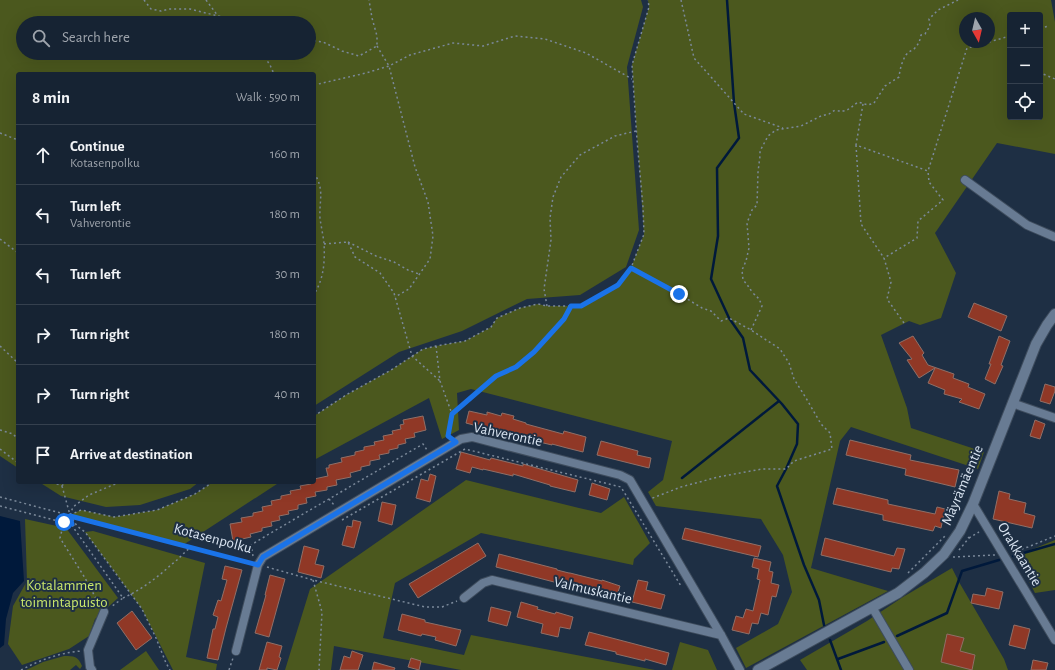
<!DOCTYPE html>
<meta charset="utf-8">
<style>
body{margin:0;font-family:"Alegreya Sans",sans-serif;background:#1f2b3b;color:#f1f3f6}
.controls{position:absolute;right:12px;top:12px;display:grid;overflow:hidden;border-radius:4px;box-shadow:0 4px 16px #0002}
.controls button{width:36px;height:36px;display:grid;place-items:center;padding:0;border:0;border-bottom:1px solid #35404e;background:#162333;color:#f1f3f6;font:20px sans-serif}
.compass{position:absolute;left:959px;top:12px;width:36px;height:36px;border-radius:50%;background:#162333;box-shadow:0 4px 16px #0002;rotate:172deg}
.stop{position:absolute;width:12px;height:12px;margin:-9px;border:3px solid #1a73e8;border-radius:50%;background:#fff}
.stop.end{background:#1a73e8;border-color:#fff;box-shadow:0 1px 4px #0008}
.list{margin:0;padding:0;list-style:none}
h2{display:flex;justify-content:space-between;align-items:center;height:52px;margin:0;padding:0 16px;font-size:17px}
h2 small{font-size:13px;font-weight:400;color:#9ea4ac}
.list li{display:grid;grid-template-columns:26px 1fr auto;gap:12px;align-items:center;box-sizing:border-box;height:60px;padding:0 16px;border-top:1px solid #35404e}
.list b{display:block;font-size:15px;white-space:nowrap}
.list p{margin:0;font-size:13px;white-space:nowrap;color:#9ea4ac}
.list em{font-size:13px;font-style:normal;color:#9ea4ac}
.icon{flex:none;width:22px;height:22px;fill:none;stroke:currentColor;stroke-width:2;stroke-linecap:round;stroke-linejoin:round}
.map{position:relative;flex:none;width:1055px;height:670px;overflow:hidden}
.search{position:absolute;background:#162333;box-shadow:0 4px 16px #0002;left:16px;top:16px;width:300px;height:44px;display:flex;align-items:center;gap:10px;box-sizing:border-box;padding:0 14px;border-radius:22px;color:#9ea4ac;font-size:15px}
.panel{position:absolute;background:#162333;box-shadow:0 4px 16px #0002;left:16px;top:72px;width:300px;height:412px;border-radius:4px}
.map>svg:first-child{display:block}
.green{fill:#4b581e;fill-rule:evenodd}
.water{fill:#00193b}
.lines{fill:none;stroke-linecap:round;stroke-linejoin:round}
.stream{stroke:#00193b;stroke-width:2.5}
.building{fill:#903826;stroke:#906f67}
.minor-casing{stroke:#3e4c5d;stroke-width:10}
.tertiary-casing{stroke:#3e4c5d;stroke-width:12}
.path{stroke:#7b899a;stroke-width:1.5;stroke-dasharray:2 3;stroke-linecap:butt}
.minor{stroke:#687b93;stroke-width:8}
.tertiary{stroke:#687b93;stroke-width:10}
.route{stroke:#1a73e8;stroke-width:5}
.labels{text-anchor:middle;stroke-width:4;stroke-linejoin:round;paint-order:stroke}
.street-label{font-size:15px;fill:#dae5f2;stroke:#1e2f44}
.park-label{font-size:15px;fill:#cae76b;stroke:#1e2f44}
</style>
<div class="map">
<svg width="1055" height="670" viewBox="0 0 1055 670">
<rect width="100%" height="100%" fill="#1e2f44"/>
<path class="green" d="M0,0H641L643,7L627,67L639,230L626,267L580,295L527,299L462,331L399,352L314,406V74H18V468L0,456ZM23,23H309V53H23Z
M648,0H1051L1055,22V154L997,143L935,233L956,273L941,318L920,325L909,321L881,335L907,408L911,428L984,452L978,469L851,427L840,441L811,568L888,591L746,668L736,648L778,624L792,592L783,555L761,519L656,506L648,492L663,480L672,441L471,389L457,393L459,430L442,439L429,398L314,460V416L346,395L391,370L423,349L436,346L465,341L491,327L497,318L520,308L538,304L547,306H581L618,285L625,276L631,268L644,234L632,65L649,7ZM1010,15H1040V117H1010ZM965,18H989V42H965Z
M466,480L579,508L601,513L624,497L650,543L634,559L633,565L481,533L395,583L383,638L464,655L471,635L655,670H461L334,646L331,670H285L310,589Z
M39,482H199L190,489L140,505L106,507L61,496Z
M213,482H280L183,545L70,515L81,510L114,517L157,510L195,494Z
M25,519L66,528L118,598L95,619L89,636L69,649L22,665L8,644L13,606L27,581Z
M93,531L205,563L186,657L217,664L216,670H173L142,609L85,532Z
M1055,540V590L1035,593L1016,556Z
M952,568L959,582L1004,659L1008,670H807L800,660L867,621L903,597Z
M680,642L708,650L717,670H672Z
M146,651L159,670H120Z
M64,656C74,656 78,656 82,666L80,669L76,665L70,670H26L43,662Z"/>
<path class="water" d="M0,516L20,521L24,581L13,593L6,619L4,645L0,648Z"/>
<g class="lines">
<path class="stream" d="M727,0L734,103L739,138L717,168L718,236L711,279L729,318L743,338L750,370L782,404L798,424L797,444L786,469L777,486L804,565L819,600L824,625
M682,478L779,401
M1013,556L1055,544
M897,636L947,613L962,571L999,560
M830,640L841,670
M838,659L884,642"/>
</g>
<path class="building" d="M974,303L1007,316L1001,331L968,317Z
M913,336L924,353L922,355L928,365L954,374L953,378L969,384L968,387L985,394L979,409L959,402L962,399L944,394L945,390L928,383L935,368L919,378L907,360L912,359L899,343Z
M999,336L1010,341L1001,365L1003,366L995,384L985,379L991,364H989Z
M1045,384L1055,387V391L1050,404L1040,401Z
M469,411L487,415V412L501,416L502,413L514,416L513,419L526,423V424L563,434L564,431L586,437L583,452L567,448L552,444V445L531,440L492,429V430L466,423Z
M423,416L426,430L414,433L415,437L405,439L406,443L398,445V448L389,450V453L379,455L380,459L370,461V465L361,467V470L350,473L351,477L336,480L337,485L327,487V490L315,492L316,496L306,498L307,503L298,505V509L288,511L289,514L279,516L280,520L271,522L272,526L262,528V531L250,534L251,537L233,541L230,524L242,522L241,518L253,516V513L263,511L262,507L272,505L271,501L281,499V496L291,494L290,491L301,489L300,486L311,484L310,482H314V479L328,476L326,468H329V465L342,462L341,458L355,455V452L364,450V447L375,445L374,442L384,440L383,436L393,434L392,431L401,429L400,425L404,424L403,420Z
M1035,420L1045,424L1040,439L1030,436Z
M850,440L911,455L910,460L959,470L955,487L905,475L906,469L846,455Z
M601,441L638,451L637,455L651,458L649,468L597,455Z
M461,452L490,460L491,458L523,466V464L578,480L575,492L550,486V485L513,474V476L483,469V470L472,467L470,473L456,469Z
M430,474L436,476L430,502L416,498L421,479L428,481Z
M592,483L610,489L607,500L589,495Z
M837,488L888,500V504L935,514L937,507L945,509L941,528L935,526L933,531L883,520V515L833,504Z
M999,491L1010,494L1009,499L1026,503L1024,513L1035,516L1032,528L993,519Z
M382,502L396,505L392,525L378,521Z
M353,520L361,522L354,548L342,545L347,526L352,527Z
M685,528L761,546L758,557L682,539Z
M825,538L894,556L897,548L905,549L899,569L892,568L891,572L821,555Z
M478,543L486,556L418,598L409,584Z
M304,546L319,550L315,564L324,566L321,578L298,572Z
M499,554L557,569V570L569,573H570L602,581V580L620,586L616,598L496,567Z
M754,558L771,562L769,571L773,572L771,583L779,585L776,597L772,596L768,615L761,613L758,624L752,623L749,634L732,630L736,616L743,618L746,609L753,611L760,580L757,579L759,569L752,567Z
M225,566L242,570L226,628L218,660L207,658L213,629H215L218,617L213,615L218,600L221,601L227,580L222,579Z
M270,575L285,579L269,637L255,633L266,595H265Z
M638,580L648,582L646,590L665,595L661,609L632,602Z
M987,588L1003,592L999,609L971,603L973,594L985,596Z
M521,602L538,607L537,609L555,614L556,612L573,617L570,629L560,627L558,637L541,633L543,624L517,617Z
M491,607L511,612L507,626L488,621Z
M132,611L152,638L136,650L117,623Z
M402,614L425,620V622L461,630L456,646L435,640L436,637L422,634L421,636L398,630Z
M1014,625L1030,629L1025,649L1009,645Z
M589,632L669,653L666,665L645,659V661L616,654V652L585,645Z
M947,634L964,638L960,651L975,655L972,670L941,662Z
M267,642L282,646L279,657L281,658L277,670L267,668V670H259Z
M352,651L363,655L358,670H340L344,656L350,658Z
M411,658L421,661L419,670L408,667Z
M1033,660L1048,663L1046,670H1031Z
M374,662L395,668L394,670H372Z"/>
<g class="lines">
<g class="minor-casing">
<path id="minor" d="M965,180L1027,225L1055,237
M1012,403L1055,418
M973,504L1055,640
M464,598L483,583L492,580L721,635
M872,607L909,670
M236,651L258,565L263,557L461,439L472,437L620,475L630,480L721,635L740,670
M92,670L90,667L88,650L104,612"/>
</g>
<g class="tertiary-casing">
<path id="tertiary" d="M758,670L898,593L924,573L944,554L960,531L973,504L1036,344L1047,325L1055,314"/>
</g>
<path class="path" d="M144,0L151,9L161,11L169,9H190L218,16L236,19L244,23
M206,0L218,16L227,23
M681,0L694,58L744,114L783,128
M1040,28L1049,26
M309,40L323,42L342,51L359,56L377,46V36L372,18L369,0
M989,42L1010,36
M377,46L389,66L415,167L428,202L433,236L430,259L409,289L395,297
M262,53L270,65L274,74
M1040,71L1043,74L1055,79
M314,85L366,73L389,66L410,55L453,43L483,46L515,36L545,39L586,53L632,79
M863,104L856,145L928,171L967,48L989,42
M0,133L18,140
M856,145L861,224L884,258
M314,173C325,190 319,200 320,218C321,226 323,235 324,243C325,261 324,279 314,294
M0,239L18,253
M348,242L376,256L394,262L408,270L419,274
M324,244L348,242L355,257L380,273L394,293L412,356L440,381
M631,268L679,294L702,308L711,311L721,321L729,318L751,330L780,349L789,363L794,379L806,398L821,424L830,433L832,449L794,461L786,469H762L718,477L681,487L650,499
M547,306L544,289L551,240L550,218L553,197L561,177L580,155L615,136L636,131
M904,323L887,299L891,282L884,258L917,238L918,221L943,200L929,182L928,171
M751,330L762,306C759,298 759,299 753,293C749,288 748,285 743,280L742,270L746,261L749,248L747,223L752,210L757,205L758,172L760,156V151L768,136L776,130L801,126L821,116L829,114L835,110C846,113 849,109 858,102L868,105L874,103L885,86L899,77C900,69 902,61 906,55C908,52 911,51 914,49C918,45 920,41 921,35L925,34L930,26L929,19L938,10L958,0
M0,346L18,363
M436,346L440,381L452,414L448,436L449,437
M452,414L496,376L516,367L534,352L564,319L571,306
M314,416L346,395L391,370L423,349L436,346L465,341L491,327L497,318L520,308L538,304L547,306H581L618,285L625,276L631,268L644,234L643,207L637,140L632,65L649,7L648,0
M0,430L13,434L18,439
M0,449L18,463
M52,482L62,486
M62,486L70,515L77,526L85,532L142,609L156,638L166,663L170,670
M62,486L65,482
M0,497L250,563
M329,499L334,505
M0,506L77,526
M70,515L73,527L123,598L111,607
M70,515L81,510L114,517L157,510L195,494L213,482
M70,515L73,507L89,495L120,482
M342,520L465,449L621,487L681,586
M64,522L60,538L85,578L100,606
M969,538L979,532
M959,550L969,538L967,536
M1012,552L1028,547L1055,536
M253,556L251,545L269,534L423,444L427,450
M953,557L995,555
M267,567L313,580L425,607H442L457,601
M908,573L945,536
M313,580L322,612L319,670
M123,598C141,590 158,577 172,564C179,559 184,552 191,547
M21,670C40,660 59,653 81,651
M229,670L233,658"/>
<use href="#minor" class="minor"/>
<use href="#tertiary" class="tertiary"/>
</g>
<g class="lines">
<path class="route" d="M64,522L72,524L70,516L258,565L263,557L456,442L448,436L452,414L496,376L516,367L534,352L564,319L571,306H581L618,285L631,268L679,294"/>
</g>
<g class="labels">
<g class="street-label">
<text transform="translate(508 434) rotate(12)" y="5">Vahverontie</text>
<text transform="translate(962 485) rotate(-67)" y="5">Mäyrämäentie</text>
<text transform="translate(213 538) rotate(15)" y="5">Kotasenpolku</text>
<text transform="translate(1020 554) rotate(59)" y="5">Orakkaantie</text>
<text transform="translate(593 590) rotate(13)" y="5">Valmuskantie</text>
</g>
<g class="park-label">
<text x="64" y="590">Kotalammen<tspan x="64" dy="17">toimintapuisto</tspan></text>
</g>
</g>
</svg>
<div class="controls">
<button>+</button>
<button>−</button>
<button><svg class="icon" aria-label="locate" viewBox="0 0 24 24"><circle cx="12" cy="12" r="6"/><path d="M12 2v4M12 18v4M2 12h4M18 12h4"/></svg></button>
</div>
<svg class="compass" viewBox="-18 -18 36 36"><path d="M0-13l5 13h-10z" fill="#e53935"/><path d="M0 13l5-13h-10z" fill="#9ea4ac"/></svg>
<div class="stop" style="left:64px;top:522px"></div>
<div class="stop end" style="left:679px;top:294px"></div>
<div class="search"><svg class="icon" aria-label="search" viewBox="0 0 24 24"><circle cx="10" cy="10" r="6"/><path d="M15 15l6 6"/></svg>Search here</div>
<section class="panel">
<h2>8 min<small>Walk · 590 m</small></h2>
<ul class="list">
<li><svg class="icon" aria-label="ahead" viewBox="0 0 24 24"><path d="M12 20V5M6 11l6-6 6 6"/></svg><div><b>Continue</b><p>Kotasenpolku</p></div><em>160 m</em></li>
<li><svg class="icon" aria-label="left" viewBox="0 0 24 24"><path d="M17 20v-9H6M10 6l-5 5 5 5"/></svg><div><b>Turn left</b><p>Vahverontie</p></div><em>180 m</em></li>
<li><svg class="icon" aria-label="left" viewBox="0 0 24 24"><path d="M17 20v-9H6M10 6l-5 5 5 5"/></svg><div><b>Turn left</b></div><em>30 m</em></li>
<li><svg class="icon" aria-label="right" viewBox="0 0 24 24"><path d="M7 20v-9h11M14 6l5 5-5 5"/></svg><div><b>Turn right</b></div><em>180 m</em></li>
<li><svg class="icon" aria-label="right" viewBox="0 0 24 24"><path d="M7 20v-9h11M14 6l5 5-5 5"/></svg><div><b>Turn right</b></div><em>40 m</em></li>
<li><svg class="icon" aria-label="arrive" viewBox="0 0 24 24"><path d="M6 21V4h12l-3 4 3 4H6"/></svg><div><b>Arrive at destination</b></div></li>
</ul>
</section>
</div>
